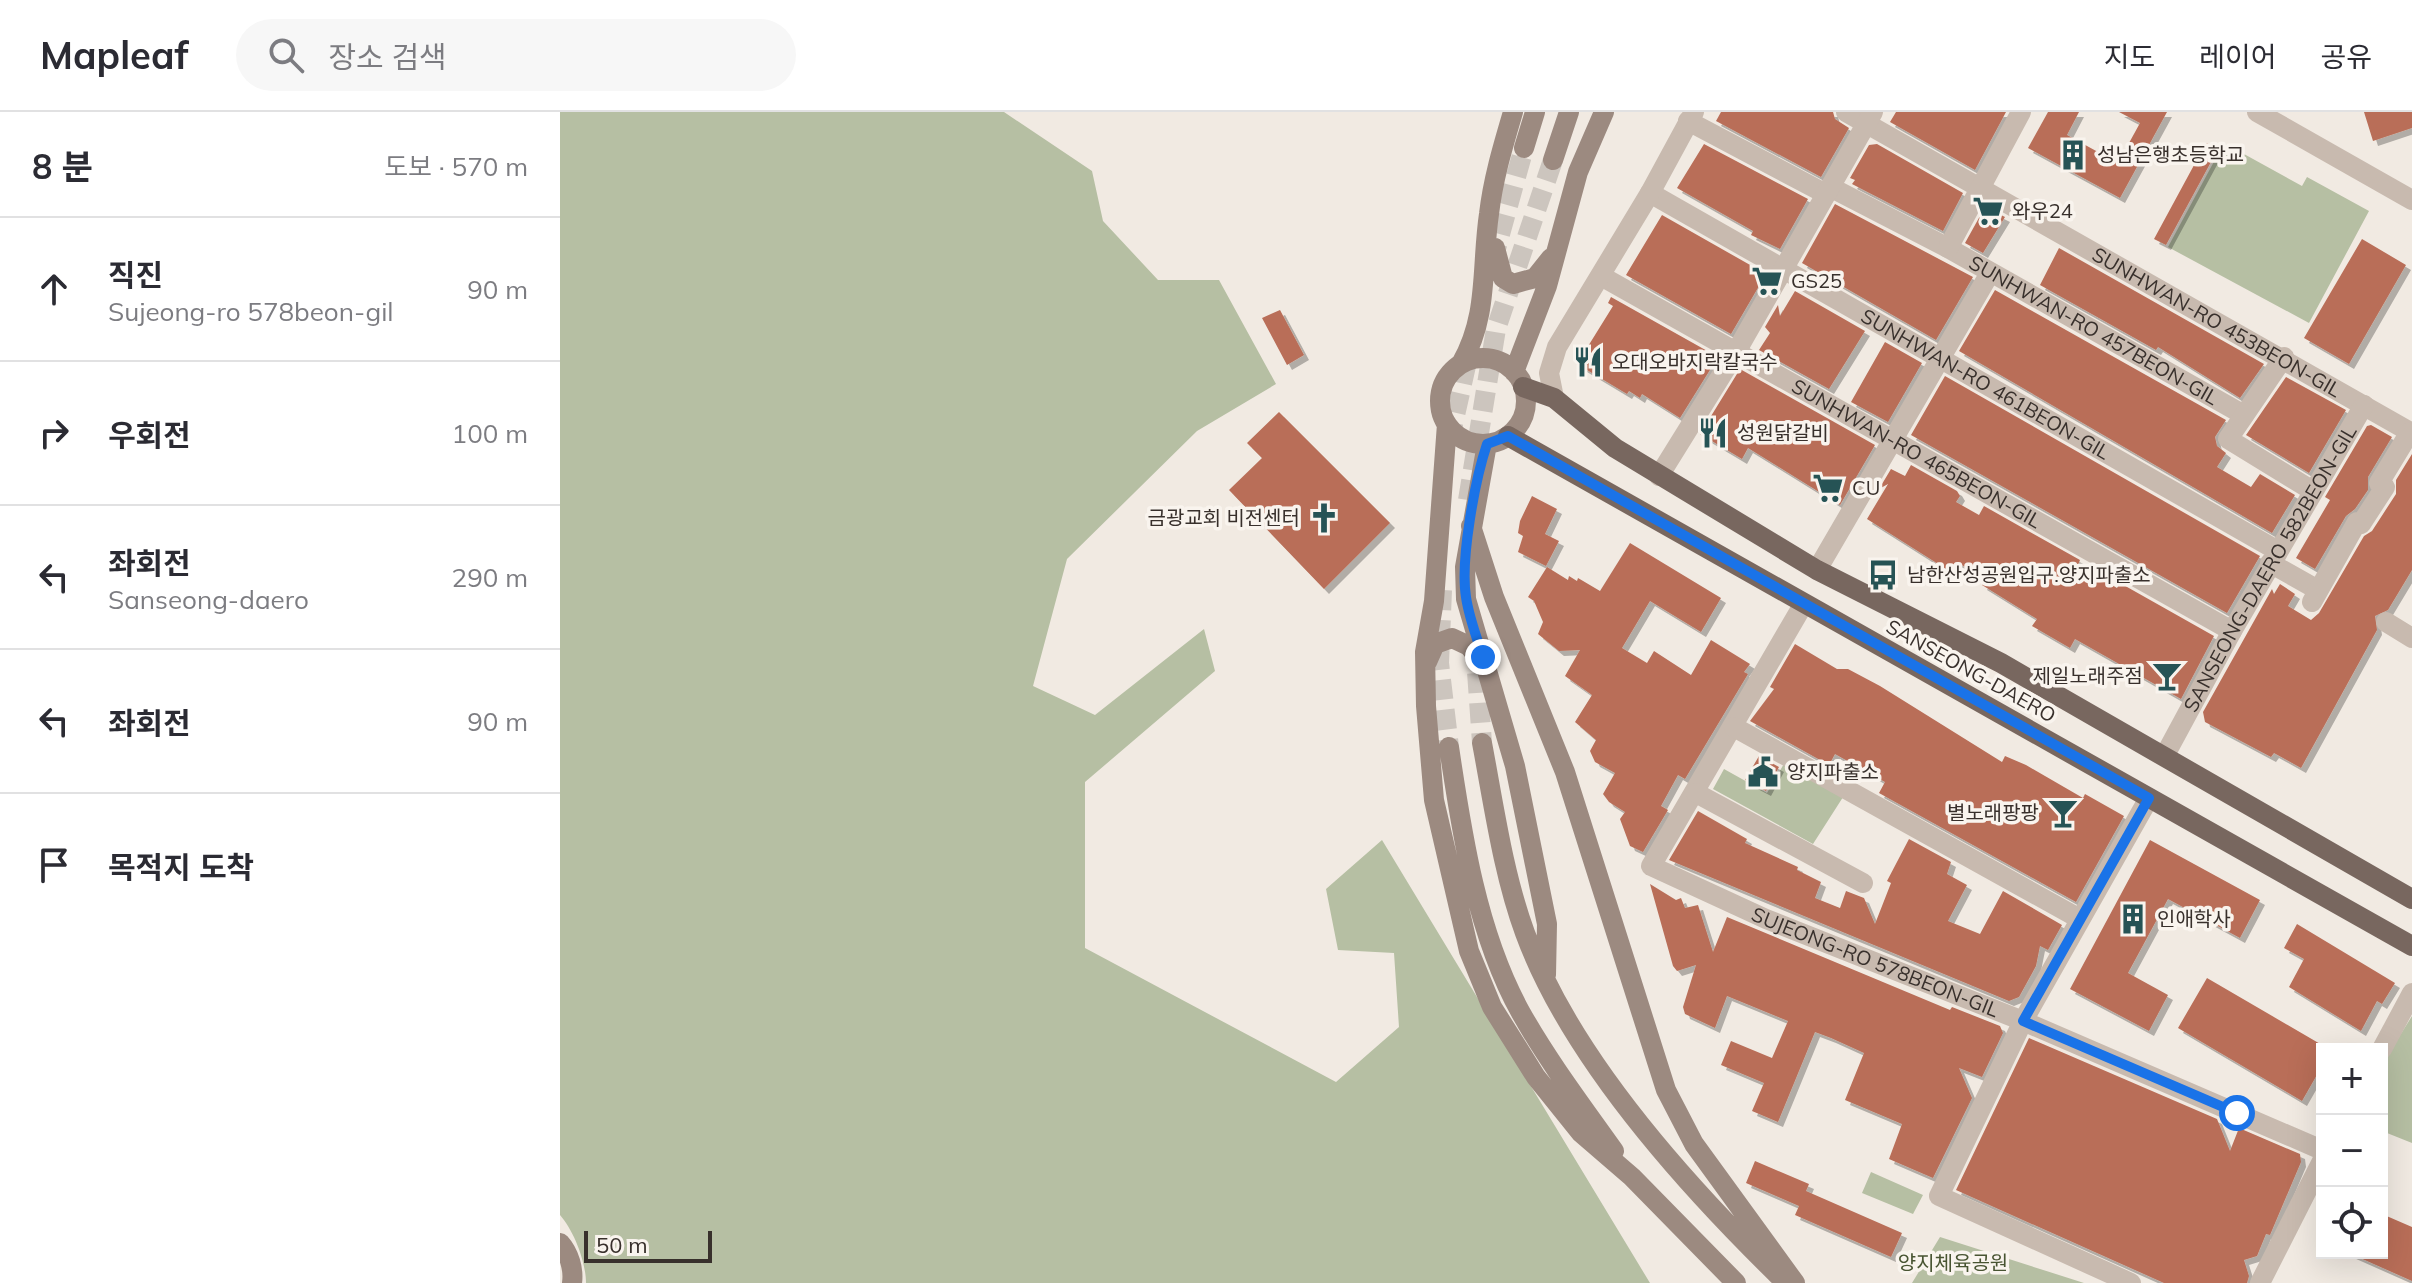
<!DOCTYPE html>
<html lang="ko">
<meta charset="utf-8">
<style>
body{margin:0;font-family:Mulish,"Noto Sans KR",sans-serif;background:#f7f7f7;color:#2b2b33}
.controls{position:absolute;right:24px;bottom:24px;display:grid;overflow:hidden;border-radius:0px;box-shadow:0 8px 32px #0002}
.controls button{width:72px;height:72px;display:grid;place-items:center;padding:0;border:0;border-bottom:2px solid #e1e1e2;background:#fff;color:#2b2b33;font:40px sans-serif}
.scale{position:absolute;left:24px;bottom:20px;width:128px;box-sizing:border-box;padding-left:8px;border:4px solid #38302c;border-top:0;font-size:22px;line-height:28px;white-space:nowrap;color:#38302c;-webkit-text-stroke:6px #f9f4ee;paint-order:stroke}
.stop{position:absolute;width:24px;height:24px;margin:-18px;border:6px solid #1a73e8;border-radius:50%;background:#fff}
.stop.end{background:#1a73e8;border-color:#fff;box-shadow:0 2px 8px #0008}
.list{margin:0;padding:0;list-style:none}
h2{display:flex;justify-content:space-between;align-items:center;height:104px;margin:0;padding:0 32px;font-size:34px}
h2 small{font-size:26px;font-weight:400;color:#7c7c81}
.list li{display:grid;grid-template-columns:52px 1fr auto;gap:24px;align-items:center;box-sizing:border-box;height:144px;padding:0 32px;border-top:2px solid #e1e1e2}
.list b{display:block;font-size:30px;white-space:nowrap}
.list p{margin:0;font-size:26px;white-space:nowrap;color:#7c7c81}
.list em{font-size:26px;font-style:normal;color:#7c7c81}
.icon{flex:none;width:44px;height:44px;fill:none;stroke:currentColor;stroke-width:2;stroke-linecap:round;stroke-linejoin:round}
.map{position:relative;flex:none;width:1852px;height:1171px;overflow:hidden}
header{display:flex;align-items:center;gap:48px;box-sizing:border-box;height:112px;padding:0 40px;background:#fff;border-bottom:2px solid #e1e1e2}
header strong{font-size:38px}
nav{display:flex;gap:44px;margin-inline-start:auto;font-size:28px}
.search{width:560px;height:72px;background:#f7f7f7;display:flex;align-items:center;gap:20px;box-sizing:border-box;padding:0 28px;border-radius:44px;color:#7c7c81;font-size:30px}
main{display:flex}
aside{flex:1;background:#fff}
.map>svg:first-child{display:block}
.green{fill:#b6bfa3}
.building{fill:#b96e58;filter:url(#shadow)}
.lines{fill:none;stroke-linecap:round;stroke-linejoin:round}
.secondary-tunnel{stroke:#ccc5be;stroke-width:20;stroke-dasharray:20 10;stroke-linecap:butt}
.street{stroke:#c8baaf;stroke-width:20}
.secondary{stroke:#9c8a80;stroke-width:20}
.primary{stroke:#78675f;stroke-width:20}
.route{stroke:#1a73e8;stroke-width:10}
.labels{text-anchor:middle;stroke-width:7;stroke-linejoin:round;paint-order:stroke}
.poi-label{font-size:20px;fill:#38302c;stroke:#f9f4ee;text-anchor:start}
.street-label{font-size:20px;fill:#38302c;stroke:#f9f4ee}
.park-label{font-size:20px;fill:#485432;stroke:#f9f4ee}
</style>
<header>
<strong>Mapleaf</strong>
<div class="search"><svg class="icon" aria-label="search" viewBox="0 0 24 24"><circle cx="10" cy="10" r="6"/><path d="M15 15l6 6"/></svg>장소 검색</div>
<nav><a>지도</a><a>레이어</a><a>공유</a></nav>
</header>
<main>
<aside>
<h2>8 분<small>도보 · 570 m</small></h2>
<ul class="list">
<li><svg class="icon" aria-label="ahead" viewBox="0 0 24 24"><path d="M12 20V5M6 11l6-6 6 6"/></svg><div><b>직진</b><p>Sujeong-ro 578beon-gil</p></div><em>90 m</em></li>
<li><svg class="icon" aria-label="right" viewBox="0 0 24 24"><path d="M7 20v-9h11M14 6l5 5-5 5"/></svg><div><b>우회전</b></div><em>100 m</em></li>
<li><svg class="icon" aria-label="left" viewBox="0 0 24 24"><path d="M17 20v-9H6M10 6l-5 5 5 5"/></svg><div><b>좌회전</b><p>Sanseong-daero</p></div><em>290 m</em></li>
<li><svg class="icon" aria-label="left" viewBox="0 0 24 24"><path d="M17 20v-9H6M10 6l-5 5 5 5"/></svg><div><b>좌회전</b></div><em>90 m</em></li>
<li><svg class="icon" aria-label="arrive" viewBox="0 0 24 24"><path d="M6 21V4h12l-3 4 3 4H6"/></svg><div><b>목적지 도착</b></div></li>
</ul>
</aside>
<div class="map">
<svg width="1852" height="1171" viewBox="0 0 1852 1171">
<defs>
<filter id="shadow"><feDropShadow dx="5" dy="5" stdDeviation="0" flood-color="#0004"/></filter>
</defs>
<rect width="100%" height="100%" fill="#f1eae2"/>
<path class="green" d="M0,0H444L532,59L543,109L598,168H659L716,272L637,319L507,447L473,574L535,603L644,517L655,559L525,670V836L776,970L839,915L834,841L778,838L766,777L822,728L1090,1171H26C26,1150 14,1119 0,1103Z
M1664,31L1742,74L1747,65L1809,99L1749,211L1608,135Z
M1225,650L1285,682L1253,732L1153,677L1164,657L1207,681Z
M1852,904V1031L1822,1019V952Z
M1311,1060L1363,1083L1353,1102L1302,1081Z
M1380,1125L1524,1171H1352Z"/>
<path class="building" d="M1161,0H1273L1275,7L1289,16L1261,65L1156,9Z
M1336,0H1446L1415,58L1330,10Z
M1488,0H1519L1507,23L1558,51L1580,11L1559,0H1607L1560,86L1468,36Z
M1804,0H1852V16L1813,29Z
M1646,31L1658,37L1606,133L1594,127Z
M1144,32L1248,87L1220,137L1191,123L1193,119L1117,76Z
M1317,32L1403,81L1383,119L1292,72L1295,68L1290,66L1309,33Z
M1275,92L1413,165L1376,228L1242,151Z
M1425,95L1445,105L1423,141L1405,131Z
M1102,103L1206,162L1171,222L1066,163Z
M1802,127L1846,153L1789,252L1744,226Z
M1499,136L1704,252L1680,286L1598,235L1596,238L1480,173Z
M1435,178L1666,308L1655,325L1657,334L1666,341L1657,355L1691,375L1700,362L1735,383L1712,421L1399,239Z
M1235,179L1305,219L1269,277L1199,238L1210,221L1205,215L1218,193L1220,204Z
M1051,185L1158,245L1120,306L1082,282L1080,286L1069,279L1067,282L1017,252L1053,194L1048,191Z
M720,198L744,243L727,253L702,206Z
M1325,230L1362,251L1328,310L1291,290Z
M1180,257L1315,333L1280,393L1188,336L1182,347L1140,322Z
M1385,264L1700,444L1667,501L1351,323Z
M1726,265L1786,298L1749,361L1686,323Z
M719,300L830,411L764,477L669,378L702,346L687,331Z
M1811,313L1832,325L1808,365V378L1795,397L1786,404L1755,457L1736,446L1770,388L1765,385L1807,314Z
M1852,342V458L1828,498L1815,504L1817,518L1741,656L1714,641L1711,645L1645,610L1643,600L1712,477L1714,482L1720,472L1735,482L1728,494L1751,508L1759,501L1804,424L1812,419L1836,382V368Z
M1351,353L1397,379L1400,384L1396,390L1419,403L1424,394L1520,448L1518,453L1557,476L1560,471L1654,524L1621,587L1515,527L1510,536L1472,514L1477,507L1422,473L1426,467L1400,452L1394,462L1307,407L1328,372L1319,377L1331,357L1345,364Z
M972,384L997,397L985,422L999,429L986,454L958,440L963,424L958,421L960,409Z
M1070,431L1161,486L1141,520L1090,489L1062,536L1087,551L1094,539L1131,563L1151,528L1190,552L1184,560L1188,562L1125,667L1118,663L1101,694L1108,698L1083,740L1070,734L1060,707L1065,700L1049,690L1043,682L1055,661L1035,650L1030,639L1036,628L1015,610L1032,583L1005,564L1020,538L999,539L978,522L983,510L974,489L968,485L987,455L1008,468L1009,464L1017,469L1018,466L1040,479Z
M1235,532L1277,557H1288L1320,574L1442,650L1445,644L1466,653L1523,686L1525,682L1564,704L1516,790L1319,681L1325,670L1275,642L1269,653L1190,609L1214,577L1210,575Z
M1199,644L1219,655L1206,679L1185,668Z
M1138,699L1187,727L1185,731L1238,755L1237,758L1261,770L1255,786L1280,796L1286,779L1304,786L1315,812L1331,771L1327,769L1349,727L1391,750L1387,762L1407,773L1388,809L1420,822L1443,779L1502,813L1488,838L1480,834L1476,854L1459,885L1449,889L1109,748Z
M1590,728L1700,788L1680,826L1608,787L1568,861L1608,883L1589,919L1510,877Z
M1090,772L1116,788L1121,786L1125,796L1138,793L1153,840L1167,805L1390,898L1392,895L1440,914L1443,921L1422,965L1399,956L1412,986L1373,1066L1329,1047L1342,1012L1285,988L1304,941L1271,926L1255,920L1218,1010L1192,999L1204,971L1161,953L1171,929L1212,946L1228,909L1167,884L1155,916L1125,902L1123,895L1136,853L1117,859L1113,854Z
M1737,812L1835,871L1822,892L1817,889L1801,919L1729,875L1744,847L1724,836Z
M1647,866L1762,933V954L1742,989L1618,916Z
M1469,926L1657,1007L1670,1039L1679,1016L1740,1042L1741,1050L1710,1123L1706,1122L1697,1144L1684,1148L1689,1164L1687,1171H1604L1396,1078Z
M1195,1049L1249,1072L1246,1079L1342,1121L1331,1145L1235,1103L1239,1094L1186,1071Z
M1822,1102L1852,1115V1169L1789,1141H1822Z"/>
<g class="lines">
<path class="secondary-tunnel" d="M932,151L964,36
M889,330L910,236
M908,388L936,217L993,48
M882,478L879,551L889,635
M915,531L922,631"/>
<g class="street">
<path id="s1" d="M1286,0L1852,321"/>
<path d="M1697,0L1852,88"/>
<path d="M1128,9L1266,82"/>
<path id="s2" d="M1270,75L1388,136L1684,303"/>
<path id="s3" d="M1090,81L1718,439"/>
<path d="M1388,136L1461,0"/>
<path id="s4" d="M1041,164L1672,519"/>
<path d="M1724,245L1668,327L1753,379"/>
<path d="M994,286L989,261L997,235L1090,81L1134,0"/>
<path d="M1099,364L1176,240L1313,0"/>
<path d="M1710,451L1758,478"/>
<path d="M1257,458L1430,161"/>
<path d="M1752,490L1797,410L1801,412L1825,375L1819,371L1850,320"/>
<path id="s5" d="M1243,493L1091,754L1206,807L1463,909L1762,1038"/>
<path d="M1826,510L1852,526"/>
<path d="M1174,615L1520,807"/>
<path id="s6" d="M1605,643L1672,519L1804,293"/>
<path d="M1136,681L1303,771"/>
<path d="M1822,937L1852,881"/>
<path d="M1571,1171L1379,1084L1463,909L1589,686"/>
<path d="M1700,1171L1762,1049"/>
</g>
<path class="secondary" d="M964,36L975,0
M993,48L1009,0
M935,136L943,166L953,172L975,166L991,146
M880 289a43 43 0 1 1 86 0a43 43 0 1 1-86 0Z
M901,252C929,203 921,156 929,102C933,67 943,34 953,0
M954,260L987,174L1018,60L1044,0
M887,312L874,489L865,540L866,594L874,688L909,839L932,895L976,965L1021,1021L1072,1065L1176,1171
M927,332L905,455L906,487L955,654L987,812L986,863
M911,414L934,485L1005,660L1106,978L1134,1032L1235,1171
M867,550L875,532L892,526L909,534L921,549
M922,631C934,694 943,761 965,821C1010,944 1125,1072 1218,1163
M889,635C902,723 917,822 961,901C988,949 1022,994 1054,1039
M0,1131C9,1141 14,1157 12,1171"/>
<path class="primary" d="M963,275L994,286L1055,336L1257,458L1441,551L1852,787
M948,324L1852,834"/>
</g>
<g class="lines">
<path class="route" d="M923,545C917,526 909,506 906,485C900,448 915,368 927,332L948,324L1589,686L1463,909L1677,1001"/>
</g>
<defs>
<g id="building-bare" transform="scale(2.4)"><path d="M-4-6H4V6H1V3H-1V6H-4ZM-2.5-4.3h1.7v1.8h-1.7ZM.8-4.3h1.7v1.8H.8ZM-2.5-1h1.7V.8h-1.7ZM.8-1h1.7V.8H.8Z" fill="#265355" stroke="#f9f4ee" stroke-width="2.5" paint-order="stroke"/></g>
<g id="supermarket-bare" transform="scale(2.4)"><path d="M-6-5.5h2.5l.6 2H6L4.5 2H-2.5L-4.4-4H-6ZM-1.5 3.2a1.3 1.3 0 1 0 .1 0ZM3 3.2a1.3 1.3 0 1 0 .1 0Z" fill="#265355" stroke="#f9f4ee" stroke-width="2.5" paint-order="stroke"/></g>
<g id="restaurant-bare" transform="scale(2.4)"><path d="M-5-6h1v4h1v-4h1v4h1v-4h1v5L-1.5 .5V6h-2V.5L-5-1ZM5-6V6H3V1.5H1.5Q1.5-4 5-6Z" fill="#265355" stroke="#f9f4ee" stroke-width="2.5" paint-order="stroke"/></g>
<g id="church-bare" transform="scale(2.4)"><path d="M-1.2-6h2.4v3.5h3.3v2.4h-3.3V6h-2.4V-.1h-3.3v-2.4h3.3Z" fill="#265355" stroke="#f9f4ee" stroke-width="2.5" paint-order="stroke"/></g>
<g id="bus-bare" transform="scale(2.4)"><path d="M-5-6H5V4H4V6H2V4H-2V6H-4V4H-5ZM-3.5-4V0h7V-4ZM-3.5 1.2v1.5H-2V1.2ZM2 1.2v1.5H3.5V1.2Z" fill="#265355" stroke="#f9f4ee" stroke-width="2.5" paint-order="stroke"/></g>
<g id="bar-bare" transform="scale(2.4)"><path d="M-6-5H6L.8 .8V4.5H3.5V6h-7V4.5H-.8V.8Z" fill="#265355" stroke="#f9f4ee" stroke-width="2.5" paint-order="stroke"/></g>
<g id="civic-bare" transform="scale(2.4)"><path d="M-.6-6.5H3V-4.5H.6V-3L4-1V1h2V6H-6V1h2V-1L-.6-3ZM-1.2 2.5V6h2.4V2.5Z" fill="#265355" stroke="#f9f4ee" stroke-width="2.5" paint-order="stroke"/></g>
</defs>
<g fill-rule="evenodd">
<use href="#building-bare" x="1513" y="43"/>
<use href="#supermarket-bare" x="1428" y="99"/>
<use href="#supermarket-bare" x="1207" y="169"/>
<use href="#restaurant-bare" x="1028" y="250"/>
<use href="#restaurant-bare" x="1153" y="321"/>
<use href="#supermarket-bare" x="1268" y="376"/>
<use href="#church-bare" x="764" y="406"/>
<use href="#bus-bare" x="1323" y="463"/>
<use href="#bar-bare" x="1607" y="564"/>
<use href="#civic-bare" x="1203" y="660"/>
<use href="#bar-bare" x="1503" y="701"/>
<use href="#building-bare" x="1573" y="807"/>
</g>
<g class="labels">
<g class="poi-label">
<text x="1537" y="50">성남은행초등학교</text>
<text x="1452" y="106">와우24</text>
<text x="1231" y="176">GS25</text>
<text x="1052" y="257">오대오바지락칼국수</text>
<text x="1177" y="328">성원닭갈비</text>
<text x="1292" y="383">CU</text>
<text x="740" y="413" text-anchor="end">금광교회 비전센터</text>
<text x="1347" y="470">남한산성공원입구.양지파출소</text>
<text x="1583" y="571" text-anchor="end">제일노래주점</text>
<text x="1227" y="667">양지파출소</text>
<text x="1479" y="708" text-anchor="end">별노래팡팡</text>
<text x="1597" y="814">인애학사</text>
</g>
<g class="street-label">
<text dy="7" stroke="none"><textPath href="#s1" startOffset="426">SUNHWAN-RO 453BEON-GIL</textPath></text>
<text dy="7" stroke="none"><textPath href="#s2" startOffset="300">SUNHWAN-RO 457BEON-GIL</textPath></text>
<text dy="7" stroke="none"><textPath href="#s3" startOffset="386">SUNHWAN-RO 461BEON-GIL</textPath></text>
<text dy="7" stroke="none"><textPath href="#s4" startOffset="362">SUNHWAN-RO 465BEON-GIL</textPath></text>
<text dy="7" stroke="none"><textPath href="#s6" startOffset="214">SANSEONG-DAERO 582BEON-GIL</textPath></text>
<text transform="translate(1411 559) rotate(29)" y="7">SANSEONG-DAERO</text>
<text dy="7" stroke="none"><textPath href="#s5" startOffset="546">SUJEONG-RO 578BEON-GIL</textPath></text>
</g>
<g class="park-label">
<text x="1393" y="1158">양지체육공원</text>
</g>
</g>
</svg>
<div class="controls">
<button>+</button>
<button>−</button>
<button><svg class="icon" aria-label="locate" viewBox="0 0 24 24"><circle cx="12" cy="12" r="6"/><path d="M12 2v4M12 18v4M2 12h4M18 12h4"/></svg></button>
</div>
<div class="scale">50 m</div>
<div class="stop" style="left:1677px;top:1001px"></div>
<div class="stop end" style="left:923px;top:545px"></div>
</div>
</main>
